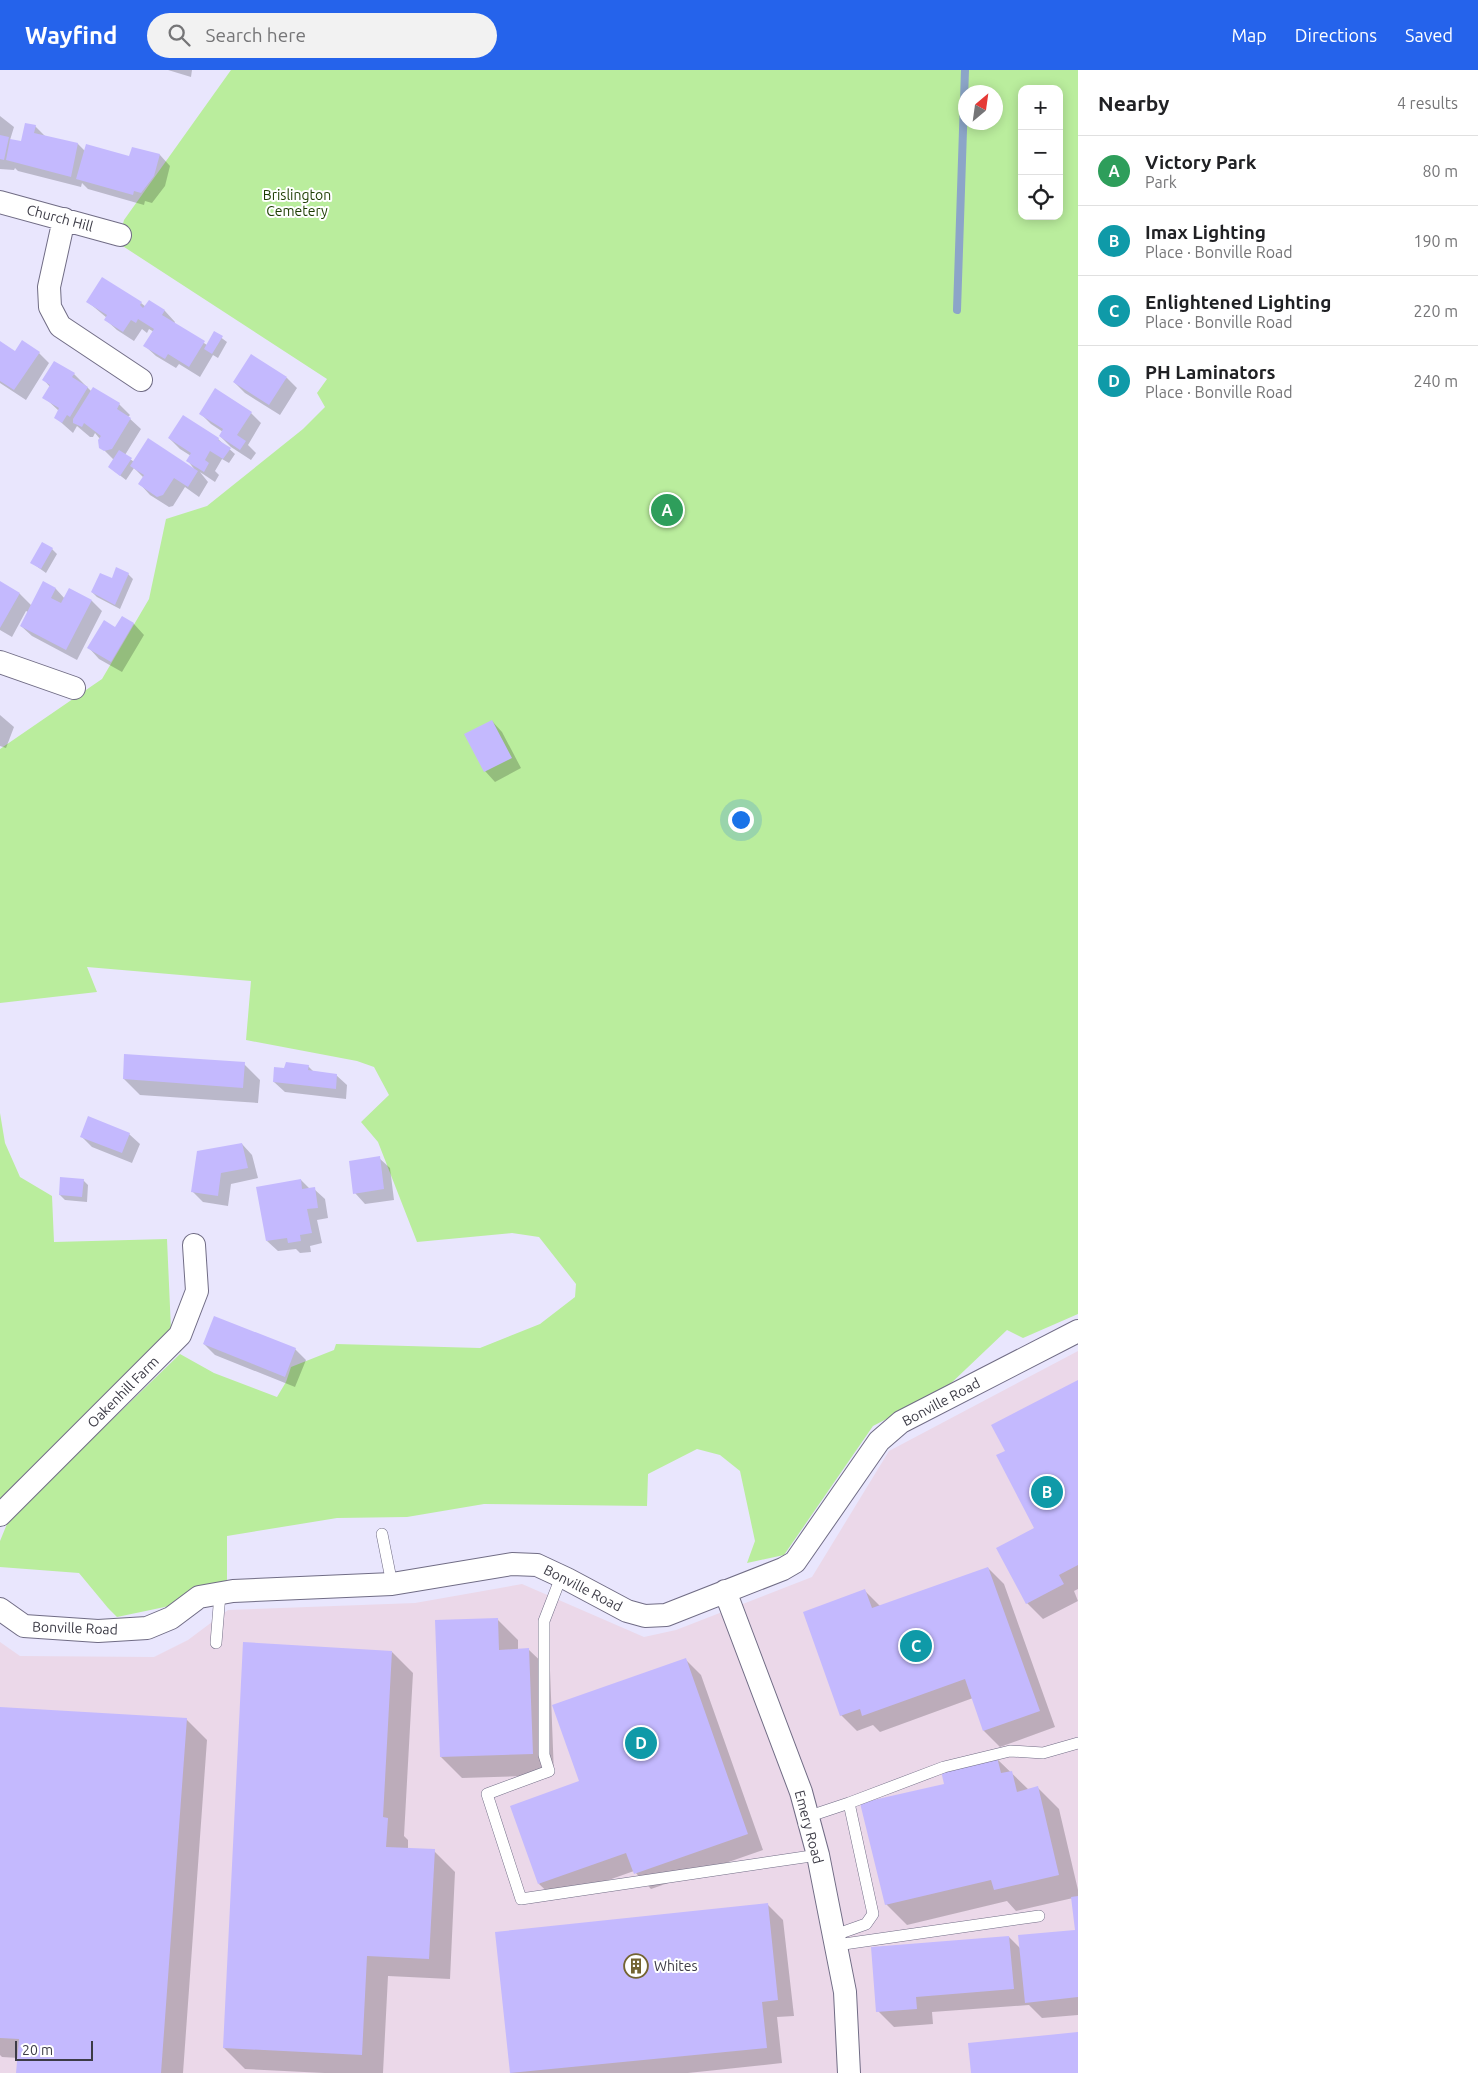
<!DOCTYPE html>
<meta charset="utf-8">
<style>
body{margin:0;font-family:Ubuntu,sans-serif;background:#f2f2f2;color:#202124}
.controls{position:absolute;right:15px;top:15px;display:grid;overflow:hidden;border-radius:10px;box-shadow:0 2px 12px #0003}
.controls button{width:45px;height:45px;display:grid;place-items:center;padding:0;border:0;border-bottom:1px solid #e0e0e0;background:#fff;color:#202124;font:25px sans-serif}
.compass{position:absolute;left:958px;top:15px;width:45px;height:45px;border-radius:50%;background:#fff;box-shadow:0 2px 12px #0003;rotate:29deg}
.scale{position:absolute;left:15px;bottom:12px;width:78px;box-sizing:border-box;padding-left:5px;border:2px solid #3c3b46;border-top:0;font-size:14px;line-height:18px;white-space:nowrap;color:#3c3b46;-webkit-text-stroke:4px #fff;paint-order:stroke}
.you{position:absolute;left:740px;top:749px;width:18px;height:18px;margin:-12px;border:4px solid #fff;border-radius:50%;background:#1a73e8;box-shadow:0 0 0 8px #1a73e833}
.badge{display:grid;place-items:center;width:32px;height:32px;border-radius:50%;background:#2563eb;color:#fff;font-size:16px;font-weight:700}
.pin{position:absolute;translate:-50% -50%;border:2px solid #fff;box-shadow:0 1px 5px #0006}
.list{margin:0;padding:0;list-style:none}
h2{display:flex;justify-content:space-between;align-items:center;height:65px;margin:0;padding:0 20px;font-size:21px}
h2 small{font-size:16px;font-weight:400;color:#757577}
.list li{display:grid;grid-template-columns:32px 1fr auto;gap:15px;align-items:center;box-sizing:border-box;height:70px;padding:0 20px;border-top:1px solid #e0e0e0}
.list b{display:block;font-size:19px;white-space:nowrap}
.list p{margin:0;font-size:16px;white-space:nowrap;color:#757577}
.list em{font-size:16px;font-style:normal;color:#757577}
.icon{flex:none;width:28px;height:28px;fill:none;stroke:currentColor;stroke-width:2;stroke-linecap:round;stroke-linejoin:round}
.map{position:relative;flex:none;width:1078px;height:2003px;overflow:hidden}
header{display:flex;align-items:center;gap:30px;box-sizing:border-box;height:70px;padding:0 25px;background:#2563eb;color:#fff}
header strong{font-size:24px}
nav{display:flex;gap:28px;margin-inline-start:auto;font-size:18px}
.search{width:350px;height:45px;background:#f2f2f2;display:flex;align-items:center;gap:12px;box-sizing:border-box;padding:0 18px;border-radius:28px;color:#757577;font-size:19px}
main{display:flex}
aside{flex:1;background:#fff}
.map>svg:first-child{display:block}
.industrial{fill:#ebd8e9}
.green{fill:#baed9d;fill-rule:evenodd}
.shadow{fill:#0003}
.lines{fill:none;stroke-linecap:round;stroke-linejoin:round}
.stream{stroke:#8ca5c8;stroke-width:8}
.building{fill:#c4b9fe}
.lane-casing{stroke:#706c85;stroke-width:12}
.street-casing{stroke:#706c85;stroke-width:24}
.lane{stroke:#fff;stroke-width:11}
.street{stroke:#fff;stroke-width:22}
.labels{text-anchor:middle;stroke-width:4;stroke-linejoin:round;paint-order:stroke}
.park-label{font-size:14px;fill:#1c3c01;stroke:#fff}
.street-label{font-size:14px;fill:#3c3b46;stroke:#fff}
.poi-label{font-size:14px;fill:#3c3b46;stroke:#fff;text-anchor:start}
</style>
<header>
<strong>Wayfind</strong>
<div class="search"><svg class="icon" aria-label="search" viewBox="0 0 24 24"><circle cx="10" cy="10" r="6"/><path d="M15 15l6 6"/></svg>Search here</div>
<nav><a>Map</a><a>Directions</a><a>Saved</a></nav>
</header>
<main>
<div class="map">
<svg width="1078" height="2003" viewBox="0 0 1078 2003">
<rect width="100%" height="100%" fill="#e9e6fd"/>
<path class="industrial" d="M1078,1281V2003H0V1572L20,1586L154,1587L188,1570L228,1540L415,1533L522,1514L644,1567L676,1560L812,1507L889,1381Z"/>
<path class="green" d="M231,0H1078V1244L1023,1268L1007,1260L946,1318L873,1356L784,1485L747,1493L755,1471L740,1401L720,1385L697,1379L648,1404L647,1436L484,1434L407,1447L337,1448L227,1466V1512L179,1534L117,1547L108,1538L79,1503L0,1497V1471L9,1449L180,1284L214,1303L277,1327L286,1312L291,1297L334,1280L336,1274L480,1278L540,1254L575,1227L576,1214L539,1167L512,1163L417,1172L378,1072L361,1052L389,1025L374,997L357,991L246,970L251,911L87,897L97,922L0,933V679L102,609L149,529L166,449L207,436L303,359L325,337L317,323L327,309L118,173L124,150ZM1022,19H1059V146H1022ZM966,22H996V52H966Z
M0,1043L5,1073L20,1107L52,1126L54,1172L167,1169L171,1260L0,1430Z"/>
<path class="shadow" d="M168,0H192L191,7Z
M0,46L14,57L10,70L22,73L35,56L46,67L78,74L85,81L130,88L160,85L170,96L165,116L152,133L145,131L144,135L88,119L82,113L81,117L18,101L15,98L14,100L0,99Z
M88,232L141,233L146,237L149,232L165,241L175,252L174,254L207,275L215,263L227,272L218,288L213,285L200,307L179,294L176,298L156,286L145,276L154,262L149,259L147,263L142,259L134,271L117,260L106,250L107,248Z
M0,273L15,283H39L49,293L26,330L0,313Z
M74,304L92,322L119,334L130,345L128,347L141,359L125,385L134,392L195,400L188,391L191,386L180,379L169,368L218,369L235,384L229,393L222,389L215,401L219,405L215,412L200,402L208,412L199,427L185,417L173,436L169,437L150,425L140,414L144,408L134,398L126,410L109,397L114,390L101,377L100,369L95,363L93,367H90L77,356L73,363L55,347L59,341L44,327L50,317L44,310Z
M287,308L297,318L280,345L245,323L234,312Z
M200,343H251L261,353L248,375L256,383L251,390L231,377L220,366L223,362L211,354Z
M52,479L57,484L46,503L32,493Z
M128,504L133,509L120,539L97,527L92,522L112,509Z
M0,513L20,524L32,536L44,513L56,519L65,529L92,531L102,541L77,590L32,566L21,556L28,542L26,541L12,567L0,560Z
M122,547L134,554L144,565L122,602L99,589L89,578L116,559Z
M0,645L14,657L6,678L0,676Z
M492,651L502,662L521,698L495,712L485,701Z
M244,994L260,1010L258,1033L140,1025L124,1009Z
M308,996L314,1002L336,1005L347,1015L346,1029L285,1022L274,1012Z
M129,1064L140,1074L132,1093L92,1077L81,1066Z
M242,1074L252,1085L258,1108L231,1114L228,1136L203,1132L192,1121Z
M379,1088L390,1098L394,1130L365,1134L355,1123Z
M83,1110L88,1115L87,1132L65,1130L60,1125Z
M301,1110L310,1119H314L325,1129L328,1148L317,1150L322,1173L310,1176L311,1182L300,1183L296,1179L278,1181L267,1171Z
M204,1274L295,1279L306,1290L295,1317L215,1285Z
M1078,1311V1519L1074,1521L1078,1531L1043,1549L1027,1533L1036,1458L1007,1382L993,1355Z
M988,1498L1004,1514L1055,1657L1000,1677L984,1661L973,1628L880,1662L873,1655L857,1661L841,1645L865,1521L881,1537Z
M497,1549L518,1570V1580H529L550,1600L554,1705L462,1708L441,1687Z
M392,1582L413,1603L404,1766L408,1770V1779L434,1781L455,1802L450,1909L388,1906L383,2003H324L245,1999L224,1978Z
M685,1589L701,1605L763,1780L651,1819L634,1801L555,1829L539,1814Z
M0,1638L186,1649L207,1670L183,2003H18L19,1988L2,1987L0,1985Z
M997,1689L1029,1720L1038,1718L1059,1739L1078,1820V1945L1042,1948L1029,1935L932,1942L933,1954L894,1957L878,1941L1009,1867L1021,1879L1076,1861L1073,1828L1016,1841L1007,1831L907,1855L886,1834L945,1714Z
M767,1834L783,1850L794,1946L777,1947L782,1993L688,2003H511L496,1863Z"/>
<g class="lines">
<path class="stream" d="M957,240L965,0"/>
</g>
<path class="building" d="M25,53L36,55L34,63L78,73L71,107L6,90L10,69L21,71Z
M0,65L9,67L4,90L0,89Z
M86,74L129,86L132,77L160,84L154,106L141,123L134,121L133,125L76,109Z
M102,207L142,232L140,235L143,238L149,230L165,240L162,245L205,271L189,297L168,284L165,289L143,276L154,259L138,249L136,253L131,250L123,262L104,250L107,245L86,232Z
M214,261L223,266L212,284L204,279Z
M22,270L40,282L14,320L0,311V271L15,281Z
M251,284L287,307L269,335L233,312Z
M54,291L75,303L72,307L88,317L70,347L67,345L62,353L54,348L59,338L42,328L50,315L42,310Z
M93,317L120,333L117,339L131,348L112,379L104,381L99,378L98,370L101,366L84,353L82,357L73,353V349Z
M215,318L252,342L237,365L246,371L240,380L219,366L223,359L199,344Z
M183,345L219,368L218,370L231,378L223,389L210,381L205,390L209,393L204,402L186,391L191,383L168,368Z
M148,368L198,401L188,417L174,408L163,425L157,427L138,414L144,405L130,396Z
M119,380L132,388L120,406L108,397Z
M42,472L53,478L41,499L30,493Z
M116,497L129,503L115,535L91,522L100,503L112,508Z
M0,511L20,523L0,558Z
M43,511L56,518L51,528L61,533L69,518L92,530L66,580L20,556Z
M122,546L134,553L111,592L87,578L104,550L115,557Z
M492,650L512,688L484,702L464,664Z
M124,984L245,992L243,1018L123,1009Z
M286,992L309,995L308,1000L337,1004L336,1019L273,1012L274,997L284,998Z
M88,1046L130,1063L122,1083L80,1067Z
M242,1073L248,1098L221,1103L218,1126L191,1122L197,1081Z
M380,1086L384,1119L353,1124L349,1091Z
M60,1107L84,1109L82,1127L59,1125Z
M301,1109L302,1119L315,1117L318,1138L307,1139L312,1163L300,1165L301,1171L288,1173L287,1168L266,1171L256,1117Z
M214,1246L296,1278L285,1307L203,1274Z
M1078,1310V1495L1059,1505L1064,1514L1026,1534L996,1478L1034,1458L996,1385L1005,1381L991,1355Z
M988,1497L1040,1641L983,1661L965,1609L862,1646L860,1639L840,1646L803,1542L865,1519L872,1538Z
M498,1548L499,1580L529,1578L533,1684L440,1687L435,1550Z
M243,1572L392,1581L383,1747L388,1748L386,1777L435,1779L429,1889L367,1886L362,1985L223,1978Z
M686,1588L748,1764L634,1804L626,1783L538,1814L510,1736L579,1711L552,1635Z
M0,1637L187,1648L161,2003H16L19,1969L0,1968Z
M997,1687L1001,1703L1012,1701L1017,1722L1038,1716L1059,1805L994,1820L991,1810L885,1835L860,1733L944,1714L941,1701Z
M1078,1826V1927L1025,1933L1018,1865L1075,1860L1071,1827Z
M768,1833L778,1930L762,1932L767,1978L510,2003L495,1862Z
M1009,1866L1014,1919L916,1927L917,1939L876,1942L871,1877Z
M1078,1962V2003H971L968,1973Z"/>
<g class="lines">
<g class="lane-casing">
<path id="lane" d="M382,1464L392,1514
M561,1507L544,1551V1685L549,1701L487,1724L521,1829L818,1785
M216,1573L220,1524
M849,1733L944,1697L1010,1681L1043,1683L1078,1673
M807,1747L849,1733L873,1844L866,1854L835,1865
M837,1875L1039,1846"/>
</g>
<g class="street-casing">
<path id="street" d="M0,132L120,165
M64,149L49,217L50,237L60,256L141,310
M0,592L74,618
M0,1445L180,1265L197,1221L194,1175
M725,1521L801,1722L818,1785L845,1922L849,2003
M0,1539L24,1556L98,1561L147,1558L171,1548L199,1527L233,1521L392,1514L512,1494L537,1495L567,1509L627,1541L645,1546L666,1545L783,1499L795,1492L879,1371L901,1352L1078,1261"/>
</g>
<use href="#lane" class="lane"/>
<use href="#street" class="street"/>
</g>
<defs>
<g id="building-ring" transform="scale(1.25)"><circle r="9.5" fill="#fff" stroke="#746432" stroke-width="1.5"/><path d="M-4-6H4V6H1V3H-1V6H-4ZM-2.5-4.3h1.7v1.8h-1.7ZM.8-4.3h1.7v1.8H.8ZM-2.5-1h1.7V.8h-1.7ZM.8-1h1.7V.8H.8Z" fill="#746432"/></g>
</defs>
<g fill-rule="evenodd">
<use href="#building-ring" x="636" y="1896"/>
</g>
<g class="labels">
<g class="park-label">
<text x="297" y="130">Brislington<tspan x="297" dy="16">Cemetery</tspan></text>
</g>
<g class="street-label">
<text transform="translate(60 148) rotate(15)" y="5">Church Hill</text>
<text transform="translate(123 1322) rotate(-45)" y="5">Oakenhill Farm</text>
<text transform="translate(941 1332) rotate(-28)" y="5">Bonville Road</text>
<text transform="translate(583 1518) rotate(27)" y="5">Bonville Road</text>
<text transform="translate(75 1558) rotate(2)" y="5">Bonville Road</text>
<text transform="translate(809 1757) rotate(75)" y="5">Emery Road</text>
</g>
<g class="poi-label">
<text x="654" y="1901">Whites</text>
</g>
</g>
</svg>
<div class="controls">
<button>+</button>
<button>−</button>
<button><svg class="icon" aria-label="locate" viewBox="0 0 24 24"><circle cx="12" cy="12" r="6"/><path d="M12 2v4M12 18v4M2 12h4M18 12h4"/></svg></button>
</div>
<svg class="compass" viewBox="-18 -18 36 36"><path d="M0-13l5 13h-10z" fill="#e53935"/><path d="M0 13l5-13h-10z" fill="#757577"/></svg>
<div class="scale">20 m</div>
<div class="you"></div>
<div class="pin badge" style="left:667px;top:440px;background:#2e9e5b">A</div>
<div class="pin badge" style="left:1047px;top:1422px;background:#0f9aa8">B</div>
<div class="pin badge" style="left:916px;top:1576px;background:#0f9aa8">C</div>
<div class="pin badge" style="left:641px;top:1673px;background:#0f9aa8">D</div>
</div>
<aside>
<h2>Nearby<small>4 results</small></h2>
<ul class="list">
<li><span class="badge" style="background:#2e9e5b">A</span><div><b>Victory Park</b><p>Park</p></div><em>80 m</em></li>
<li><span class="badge" style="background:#0f9aa8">B</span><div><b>Imax Lighting</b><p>Place · Bonville Road</p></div><em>190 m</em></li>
<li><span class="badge" style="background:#0f9aa8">C</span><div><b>Enlightened Lighting</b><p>Place · Bonville Road</p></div><em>220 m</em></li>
<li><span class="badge" style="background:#0f9aa8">D</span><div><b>PH Laminators</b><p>Place · Bonville Road</p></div><em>240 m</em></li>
</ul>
</aside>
</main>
